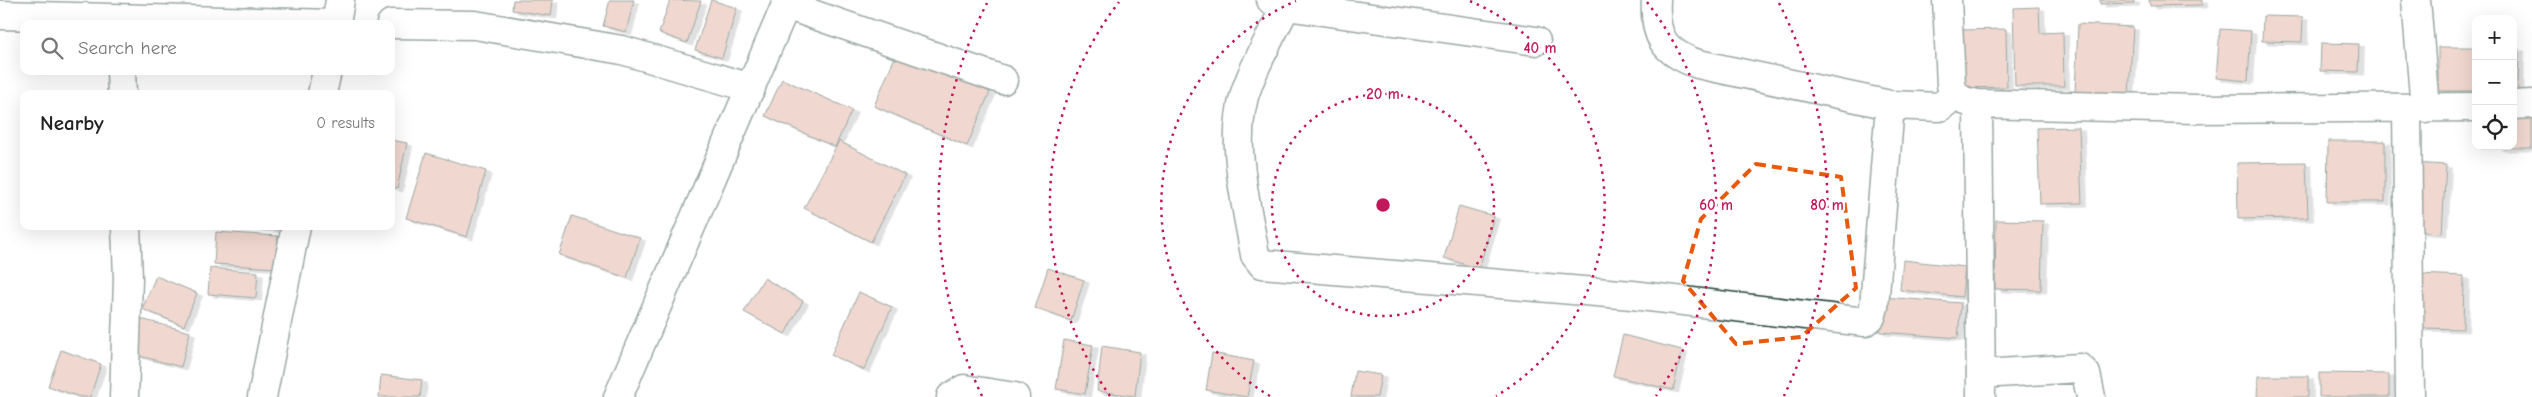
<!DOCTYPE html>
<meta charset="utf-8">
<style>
body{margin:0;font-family:"Comic Neue",sans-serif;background:#f6f6f6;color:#222}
.controls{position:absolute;right:15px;top:15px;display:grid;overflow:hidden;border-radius:10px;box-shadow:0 5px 20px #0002}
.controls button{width:45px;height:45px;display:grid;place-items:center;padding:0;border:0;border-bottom:1px solid #e0e0e0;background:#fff;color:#222;font:25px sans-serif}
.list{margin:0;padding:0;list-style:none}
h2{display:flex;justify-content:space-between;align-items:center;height:65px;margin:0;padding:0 20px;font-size:21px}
h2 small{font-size:16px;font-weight:400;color:#767676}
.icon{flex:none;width:28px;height:28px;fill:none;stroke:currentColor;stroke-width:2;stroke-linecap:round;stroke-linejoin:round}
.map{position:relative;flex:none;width:2532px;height:397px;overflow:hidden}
.search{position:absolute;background:#fff;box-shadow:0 5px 20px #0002;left:20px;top:20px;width:375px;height:55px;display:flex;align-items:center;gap:12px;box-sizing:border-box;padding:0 18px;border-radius:10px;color:#767676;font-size:19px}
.panel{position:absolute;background:#fff;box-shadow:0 5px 20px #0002;left:20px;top:90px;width:375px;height:140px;border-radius:10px}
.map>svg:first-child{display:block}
.building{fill:#dea795;stroke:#1f3d34;filter:url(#shadow)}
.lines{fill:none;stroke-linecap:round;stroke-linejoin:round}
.minor-casing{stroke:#1f3d34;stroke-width:31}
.tertiary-casing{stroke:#1f3d34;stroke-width:31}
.minor{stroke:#fff;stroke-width:28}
.tertiary{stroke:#fff;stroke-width:28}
.marked{fill:none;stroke:#e8590c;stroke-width:4;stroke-dasharray:10 6;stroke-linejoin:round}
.ring{fill:none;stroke:#c2185b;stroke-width:2.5;stroke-dasharray:2.5 5}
.centre{fill:#c2185b;stroke:#fff;stroke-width:2.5}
.ring-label{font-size:15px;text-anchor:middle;font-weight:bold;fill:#c2185b;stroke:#fff;stroke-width:4.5;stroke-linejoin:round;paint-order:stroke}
</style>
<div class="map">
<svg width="2532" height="397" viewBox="0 0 2532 397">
<defs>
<filter id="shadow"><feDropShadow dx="5.5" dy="3" stdDeviation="0" flood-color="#0004"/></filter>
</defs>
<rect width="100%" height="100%" fill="#fff"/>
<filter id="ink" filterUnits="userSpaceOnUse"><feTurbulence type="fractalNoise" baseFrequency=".02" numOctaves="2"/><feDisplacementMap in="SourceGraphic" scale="10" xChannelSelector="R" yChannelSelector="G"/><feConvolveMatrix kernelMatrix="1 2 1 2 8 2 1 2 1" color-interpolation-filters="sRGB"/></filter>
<g filter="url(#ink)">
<path class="building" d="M513,0H553L551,16L512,10Z
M610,0H634L626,32L603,26Z
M670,0L701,1L687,43L659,33Z
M711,0L737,8L722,58L695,50Z
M2100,0H2134V3L2100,4Z
M2149,0H2202V5L2150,6Z
M2039,7L2040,33L2063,32L2064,86H2015L2013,8Z
M2263,16L2303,17L2302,42L2262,41Z
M2078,24L2133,27L2129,95L2075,92Z
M2006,29L2007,87L1961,88L1960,30Z
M2220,29L2251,31L2248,81L2216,78Z
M2321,43L2359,44L2358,72L2320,71Z
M2438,47H2476V91H2438Z
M2513,48H2519L2518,91H2513Z
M897,52L990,92L967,146L874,106Z
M782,79L852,110L835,147L765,116Z
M2513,117H2532V148H2497V146H2513Z
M2079,127L2082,203L2040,204L2037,128Z
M391,140L407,143L397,189L391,187Z
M839,141L905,175L871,242L804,208Z
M2328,141H2385V202H2327Z
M426,153L486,171L467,237L406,218Z
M2306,162L2308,218L2238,219L2237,163Z
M2414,163L2446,165L2442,233L2410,231Z
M1459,206L1494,216L1479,269L1444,258Z
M572,216L640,238L627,278L559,255Z
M1996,220L2043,221L2041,290L1995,289Z
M231,226H282L281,230Z
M216,232L278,236L276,268L214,264Z
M1903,260L1965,267L1962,297L1900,290Z
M210,268L258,272L256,298L208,294Z
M1048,268L1084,280L1071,321L1035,308Z
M2419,274L2464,276L2463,329L2418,328Z
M156,276L197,293L184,326L142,309Z
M764,278L803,301L785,334L744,312Z
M859,292L892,307L864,370L831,355Z
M1883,297L1961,303L1958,338L1880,332Z
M137,318L190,332L181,367L128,353Z
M1623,335L1682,350L1673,390L1613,376Z
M1064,340L1093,345L1085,394L1056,389Z
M1102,346L1140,352L1135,396L1097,391Z
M61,350L101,364L90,397H80L48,386Z
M1212,353L1254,361L1247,397L1206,390Z
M1355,371L1381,375L1377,397H1351Z
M2319,373L2389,374V397H2319Z
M381,375L422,380L420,397H379Z
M2258,376H2308V397H2257Z"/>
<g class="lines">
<g class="minor-casing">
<path id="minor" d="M1271,0L1286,6L1536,41
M1289,0C1276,27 1260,54 1249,82C1227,134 1246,201 1255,255L1262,264L1632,295L1865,322L1871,317L1874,307L1890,105
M1656,0C1654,36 1663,52 1698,64L1890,105L1940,107L1955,95
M1947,0L1951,85C1956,100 1963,101 1978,104L2197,109L2476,107
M2416,0L2425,108
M786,5L1003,80
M0,15L334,24
M336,24L340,0
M391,24L475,25L622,50L751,88
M121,71L122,94
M322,94L327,71
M1978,104L1981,397
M2513,105L2532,104
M2407,108L2410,397
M1981,374L2080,368L2086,374L2091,397
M124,397L128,279L126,226
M262,397L296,226
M951,397L964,389L1015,397"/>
</g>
<g class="tertiary-casing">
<path id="tertiary" d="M618,397L788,0"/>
</g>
<use href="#minor" class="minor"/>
<use href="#tertiary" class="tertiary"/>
</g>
</g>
<path d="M0 0H2532V397H0ZM1756,164L1841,177L1856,288L1801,337L1736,344L1683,281L1701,219Z" fill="#fff" fill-opacity=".55" fill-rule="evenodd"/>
<path class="marked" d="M1756,164L1841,177L1856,288L1801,337L1736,344L1683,281L1701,219Z"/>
<g class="ring">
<circle cx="1383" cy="205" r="111"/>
<path d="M1270 396A222 222 0 0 1 1296 1M1470 1A222 222 0 0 1 1496 396"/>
<path d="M1110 396A333 333 0 0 1 1119 2M1647 2A333 333 0 0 1 1656 396"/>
<path d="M982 396A444 444 0 0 1 987 3M1779 3A444 444 0 0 1 1784 396"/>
</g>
<circle cx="1383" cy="205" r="8" class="centre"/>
<g class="ring-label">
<text x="1540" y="53">40 m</text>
<text x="1383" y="99">20 m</text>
<text x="1716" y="210">60 m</text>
<text x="1827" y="210">80 m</text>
</g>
</svg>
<div class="controls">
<button>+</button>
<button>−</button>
<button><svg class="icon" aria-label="locate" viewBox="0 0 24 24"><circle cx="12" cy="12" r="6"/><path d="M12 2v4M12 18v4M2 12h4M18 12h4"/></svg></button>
</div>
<div class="search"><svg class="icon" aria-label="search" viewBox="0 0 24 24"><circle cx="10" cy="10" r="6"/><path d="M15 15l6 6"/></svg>Search here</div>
<section class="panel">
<h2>Nearby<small>0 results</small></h2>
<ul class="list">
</ul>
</section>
</div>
